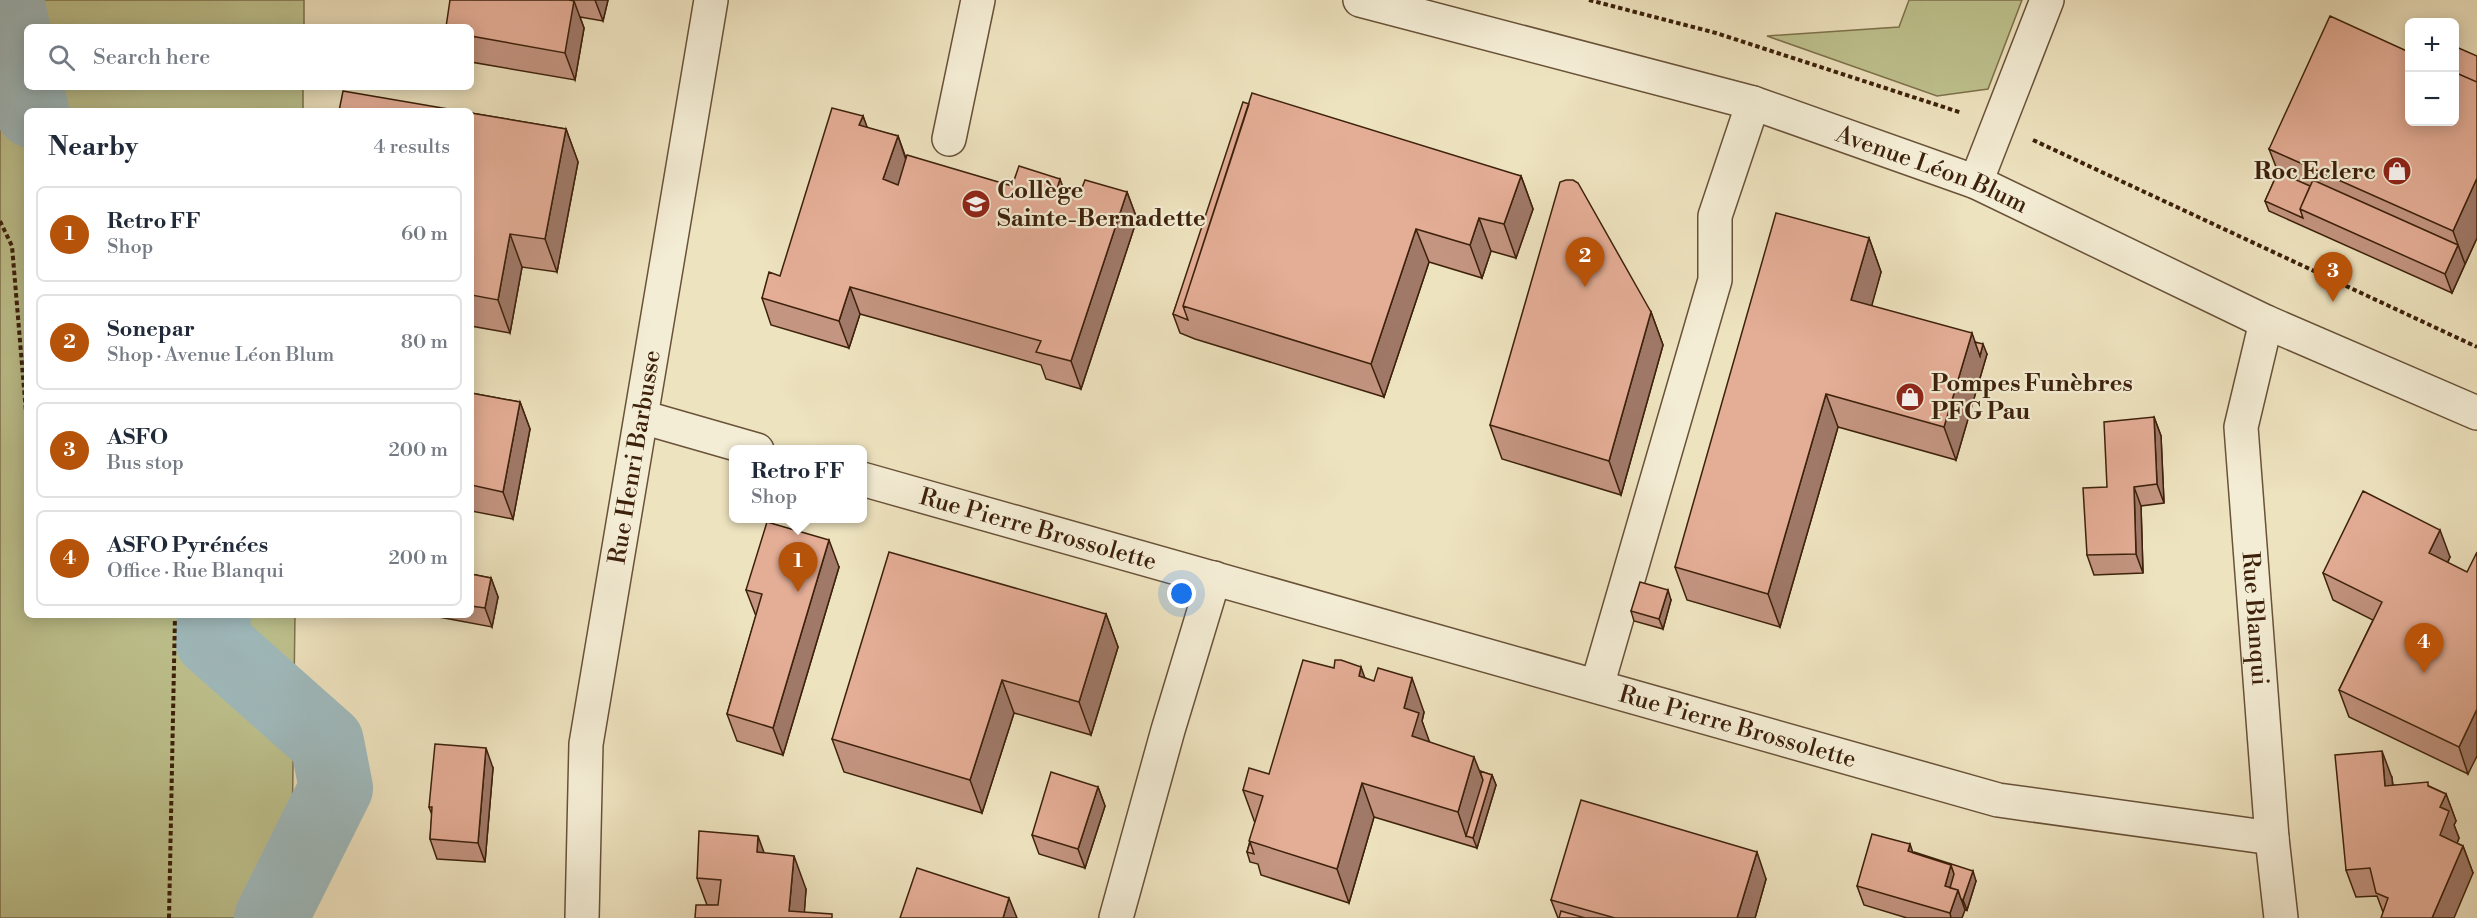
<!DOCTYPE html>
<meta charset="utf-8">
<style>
body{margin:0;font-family:"Libre Bodoni",serif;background:#f2f2f3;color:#1f2937}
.controls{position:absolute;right:18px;top:18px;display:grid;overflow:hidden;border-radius:9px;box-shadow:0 3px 15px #0003}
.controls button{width:54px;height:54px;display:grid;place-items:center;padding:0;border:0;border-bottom:2px solid #e0e1e3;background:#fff;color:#1f2937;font:30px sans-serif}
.you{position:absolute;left:1182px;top:594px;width:21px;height:21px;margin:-15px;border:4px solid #fff;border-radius:50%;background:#1a73e8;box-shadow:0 0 0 9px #1a73e833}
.badge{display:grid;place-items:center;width:39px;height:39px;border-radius:50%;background:#b45309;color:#fff;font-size:20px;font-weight:700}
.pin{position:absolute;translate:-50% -50px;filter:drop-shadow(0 2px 3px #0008)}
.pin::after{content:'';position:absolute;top:32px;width:21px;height:18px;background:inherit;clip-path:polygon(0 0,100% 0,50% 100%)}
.popup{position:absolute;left:729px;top:445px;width:138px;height:78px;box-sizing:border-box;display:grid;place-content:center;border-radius:9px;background:#fff;filter:drop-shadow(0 2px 4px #0005);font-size:20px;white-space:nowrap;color:#747a83}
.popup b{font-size:22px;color:#1f2937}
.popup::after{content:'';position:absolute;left:50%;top:100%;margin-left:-12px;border:12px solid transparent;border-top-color:#fff}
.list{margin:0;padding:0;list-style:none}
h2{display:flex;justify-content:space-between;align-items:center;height:78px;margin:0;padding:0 24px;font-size:26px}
h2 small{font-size:20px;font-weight:400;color:#747a83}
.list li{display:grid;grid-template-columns:39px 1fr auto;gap:18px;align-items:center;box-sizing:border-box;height:96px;margin:0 12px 12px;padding:0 12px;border:2px solid #e0e1e3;border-radius:9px}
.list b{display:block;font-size:22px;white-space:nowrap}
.list p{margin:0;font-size:20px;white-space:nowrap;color:#747a83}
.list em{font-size:20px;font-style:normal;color:#747a83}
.icon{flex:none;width:33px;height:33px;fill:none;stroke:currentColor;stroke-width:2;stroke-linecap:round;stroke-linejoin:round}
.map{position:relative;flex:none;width:2477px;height:918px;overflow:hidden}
.search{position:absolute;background:#fff;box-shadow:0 3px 15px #0003;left:24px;top:24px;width:450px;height:66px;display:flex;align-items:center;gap:15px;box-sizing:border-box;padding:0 21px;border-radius:9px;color:#747a83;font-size:22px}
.panel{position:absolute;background:#fff;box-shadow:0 3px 15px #0003;left:24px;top:108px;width:450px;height:510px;border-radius:9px}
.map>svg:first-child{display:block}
.green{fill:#bec28e;stroke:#7e724c;stroke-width:1.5}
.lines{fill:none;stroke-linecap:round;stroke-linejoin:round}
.river{stroke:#a0bbbe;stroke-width:74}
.minor-casing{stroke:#695238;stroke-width:36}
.path{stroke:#3d210b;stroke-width:4;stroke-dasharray:4.5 3;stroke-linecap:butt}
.minor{stroke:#f4edd5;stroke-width:33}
.wall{fill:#c49581;stroke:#3d210b;stroke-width:1.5}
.shaded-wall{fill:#a07969;stroke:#3d210b;stroke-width:1.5}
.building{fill:#e4ad96;stroke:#3d210b;stroke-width:1.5}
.labels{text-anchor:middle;stroke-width:4.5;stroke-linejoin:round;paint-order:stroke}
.street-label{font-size:24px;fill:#3d210b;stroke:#f4edd5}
.poi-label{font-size:24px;font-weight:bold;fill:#3d210b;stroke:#f4edd5;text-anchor:start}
</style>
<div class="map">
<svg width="2477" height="918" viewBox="0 0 2477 918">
<rect width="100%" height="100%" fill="#eee3bf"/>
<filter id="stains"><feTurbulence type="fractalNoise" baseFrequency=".00333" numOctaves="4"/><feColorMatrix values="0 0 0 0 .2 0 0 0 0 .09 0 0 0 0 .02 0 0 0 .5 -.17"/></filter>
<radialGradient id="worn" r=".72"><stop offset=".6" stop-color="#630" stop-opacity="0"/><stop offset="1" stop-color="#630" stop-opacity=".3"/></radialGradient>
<path class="green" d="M0,0H304V27H27V87H303V111H27V615H295L291,918H0Z
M1909,0H2022L1988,89L1937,96L1767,36L1899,27Z"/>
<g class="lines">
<path class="river" d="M7,0L32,111
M214,615L212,640L327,742L336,788L271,918"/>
<g class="minor-casing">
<g id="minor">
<path id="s1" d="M1360,0L1753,103L1976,182L2266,322L2477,413"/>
<path d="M949,139L978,0"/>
<path d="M1976,182L2047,0"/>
<path id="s2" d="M2266,322L2241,427L2272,838L2281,918"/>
<path d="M642,417L757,450"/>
<path id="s3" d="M862,479L1998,800L2272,838"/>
<path d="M1597,686L1715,280V216L1753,103"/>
<path id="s4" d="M582,918L586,744L711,0"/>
<path d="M1116,918L1168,730L1214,578"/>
</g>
</g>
<path class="path" d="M1589,0L1716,33L1962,113
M2033,140L2477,347
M0,221L12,246L27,424
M169,918L175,615"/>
<use href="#minor" class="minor"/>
</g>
<path class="wall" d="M450,0H608L603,21L580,17L584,28L575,80L471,62V27Z
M1249,104L1521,176L1533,209L1516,258L1491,251L1482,278L1429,262L1384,397L1195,339L1180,333L1173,314Z
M471,113L566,129L578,162L557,272L522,267L510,333L471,326Z
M863,116L867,128L898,136L906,158L1012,186L1065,194L1078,198L1127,192L1137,219L1081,389L1046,379L1041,365L860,314L849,348L771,325L762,298L780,276Z
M2269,149L2477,238L2452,293L2269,211L2265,201L2278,172Z
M1869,238L1881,272L1871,306L1975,342L1987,354L1956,460L1838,427L1780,627L1687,600L1675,567Z
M1651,312L1663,345L1621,495L1502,459L1490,425Z
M471,393L520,402L530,429L513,519L471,511Z
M2154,417L2161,436L2164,503L2141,506L2143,573L2094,575L2087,555L2107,487Z
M2450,557L2448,562L2468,774L2349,717L2339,690L2373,620L2333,600L2323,573Z
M839,567L783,755L737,741L727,714L756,616L746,590Z
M471,574L491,578L498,597L492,627L428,615H471Z
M1671,600L1663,629L1634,621L1631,611Z
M1106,614L1118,647L1091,735L1014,713L982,813L844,772L832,739Z
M1365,678L1424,712L1422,721L1429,742L1480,771L1492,775L1496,785L1477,848L1374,817L1349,903L1261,875L1258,864L1250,862L1247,852L1255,823L1243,790L1269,774Z
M493,768L485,862L437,859L430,839L432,815L429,807Z
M2392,778L2393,785L2429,786L2446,794L2456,821L2454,825L2459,838L2457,843L2463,846L2473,873L2383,912L2377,896L2356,897L2346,870Z
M1098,787L1105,806L1085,868L1039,854L1032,835Z
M764,853L806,889L804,912L707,905L697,878Z
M1913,853L1976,881L1967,910L1964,909L1962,918H1907L1864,905L1857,886Z
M1766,879L1755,918H1558L1551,900Z"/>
<path class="shaded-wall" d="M568,0H573L574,3V1L584,28L575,80L565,53Z
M595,0H608L603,21Z
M863,116L873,143L859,125Z
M566,129L578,162L557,272L545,239Z
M898,136L907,163L893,206L883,179Z
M1521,176L1533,209L1516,258L1504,224Z
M2477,178V238L2465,264L2453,231Z
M1060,179L1070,206L1056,192Z
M1127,192L1137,219L1081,389L1071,361Z
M1479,218L1491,251L1482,278L1470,245Z
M1416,229L1429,262L1384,397L1371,364Z
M510,234L522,267L510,333L498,300Z
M1869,238L1881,272L1864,334L1851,300Z
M2458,245L2465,264L2452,293L2445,274Z
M850,287L860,314L849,348L839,321Z
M1651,312L1663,345L1621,495L1609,461Z
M1972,333L1980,356L1983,344L1987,354L1956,460L1944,427Z
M1826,394L1838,427L1780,627L1768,594Z
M520,402L530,429L513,519L503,492Z
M2154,417L2161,436L2164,503L2157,484Z
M2134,487L2141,506L2143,573L2136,554Z
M2440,530L2450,557L2439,580L2429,553Z
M829,540L839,567L783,755L773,728Z
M491,578L498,597L492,627L485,608Z
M1668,590L1671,600L1663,629L1659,619Z
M1106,614L1118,647L1091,735L1079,702Z
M1361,667L1373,701L1359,676Z
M1412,678L1424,712L1422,721L1431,746L1412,736L1404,708Z
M1002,680L1014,713L982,813L970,780Z
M2477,709V756L2468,774L2459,747Z
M486,748L493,768L485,862L478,843Z
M2382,751L2392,778L2395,813L2385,786Z
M1474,757L1487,790L1466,836L1458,812Z
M1492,775L1496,785L1477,848L1473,838Z
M1362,783L1374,817L1349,903L1337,869Z
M1098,787L1105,806L1085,868L1078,849Z
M2446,794L2456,821L2454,825L2459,838L2450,862L2440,835V807Z
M758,836L770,869L757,852Z
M1910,844L1916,862L1908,851Z
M2463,846L2473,873L2454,918H2432Z
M1757,852L1766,879L1755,918H1737Z
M794,856L806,889L804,918L789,911Z
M1951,865L1958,884L1954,897L1945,886Z
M1973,871L1976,881L1967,910L1963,900Z
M1958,890L1965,910L1962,918H1951L1950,913Z
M1009,898L1017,918H1003Z"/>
<path class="building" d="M450,0H569L574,1L565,53L471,36V27H446Z
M2330,16L2409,52V122H2454V72L2477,82V178L2453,231L2269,149Z
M2454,46L2477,56V82L2454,72Z
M343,91L460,111H339Z
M1252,93L1521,176L1504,224L1479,218L1470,245L1416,229L1371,364L1183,306Z
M1243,102L1249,104L1183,306L1188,320L1173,314Z
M832,108L863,116L859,125L898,136L883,179L898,185L907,155L1012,186L1019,166L1060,179L1056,192L1078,198L1085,180L1127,192L1071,361L1036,352L1041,341L850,287L839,321L762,298L769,272L780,276Z
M471,113L566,129L545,239L510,234L498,300L471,295Z
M2278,172L2310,186L2300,209L2303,218L2265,201Z
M1566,180H1573L1578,183L1651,312L1609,461L1490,425L1560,182Z
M2313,180L2458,245L2445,274L2300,209Z
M1776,213L1869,238L1851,300L1972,333L1944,427L1826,394L1768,594L1675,567Z
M1975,342L1983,344L1980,356Z
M471,393L520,402L503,492L471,485Z
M2154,417L2157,484L2134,487L2136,554L2087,555L2083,488L2107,487L2104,422Z
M2363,491L2440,530L2429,553L2467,572L2477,552V709L2459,747L2339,690L2382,602L2323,573Z
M767,522L829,540L773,728L727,714L762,594L746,590Z
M889,552L1106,614L1079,702L1002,680L970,780L832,739Z
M471,574L491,578L485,608L471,606Z
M1640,582L1668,590L1659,619L1631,611Z
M1303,660L1334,668L1335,660H1341L1361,667L1359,676L1374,681L1378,668L1412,678L1404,708L1419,713L1412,736L1474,757L1458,812L1362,783L1337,869L1249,841L1263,796L1243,790L1249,768L1269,774Z
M435,744L486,748L478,843L430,839L432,807H429Z
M2382,751L2385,786L2428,782V786L2446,794L2440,807L2449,811L2440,835L2463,846L2432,918H2381L2388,898L2376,893L2370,868L2346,870L2335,755Z
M1480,771L1492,775L1473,838L1466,836L1483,780Z
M1051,772L1098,787L1078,849L1032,835Z
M1581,800L1757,852L1737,918H1615L1551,900Z
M699,831L758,836L757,852L794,856L789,911L832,914V918H695L696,905H718L721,880L697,878Z
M1872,834L1910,844L1908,851L1951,865L1945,886L1958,890L1950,913L1857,886Z
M1250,842L1254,854L1247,852Z
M1914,852L1973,871L1963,900L1961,899L1958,890L1950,888L1954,874L1951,865L1913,853Z
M917,868L1009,898L1003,918H900Z
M1561,911L1585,918H1559Z"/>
<defs>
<g id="shop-disc" transform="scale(1.5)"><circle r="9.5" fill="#8f2418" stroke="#f4edd5"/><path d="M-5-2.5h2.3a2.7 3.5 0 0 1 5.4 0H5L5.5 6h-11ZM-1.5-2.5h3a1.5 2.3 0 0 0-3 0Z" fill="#fff"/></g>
<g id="school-disc" transform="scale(1.5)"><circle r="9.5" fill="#8f2418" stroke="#f4edd5"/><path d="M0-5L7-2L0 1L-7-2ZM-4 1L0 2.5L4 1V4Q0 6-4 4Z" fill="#fff"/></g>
</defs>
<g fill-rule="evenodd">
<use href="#shop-disc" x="2397" y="171"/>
<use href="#school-disc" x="976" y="204"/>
<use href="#shop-disc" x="1910" y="397"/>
</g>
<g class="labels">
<g class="street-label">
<text dy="8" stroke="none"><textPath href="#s1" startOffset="597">Avenue Léon Blum</textPath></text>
<text dy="8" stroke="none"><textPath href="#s4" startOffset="465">Rue Henri Barbusse</textPath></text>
<text dy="8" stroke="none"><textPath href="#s3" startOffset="183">Rue Pierre Brossolette</textPath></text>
<text dy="8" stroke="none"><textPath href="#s2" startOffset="300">Rue Blanqui</textPath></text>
<text dy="8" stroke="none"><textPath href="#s3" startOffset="910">Rue Pierre Brossolette</textPath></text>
</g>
<g class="poi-label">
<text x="2376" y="179" text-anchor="end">Roc Eclerc</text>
<text x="997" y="198">Collège<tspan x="997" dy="28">Sainte-Bernadette</tspan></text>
<text x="1931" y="391">Pompes Funèbres<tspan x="1931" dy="28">PFG Pau</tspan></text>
</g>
</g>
<rect width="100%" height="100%" filter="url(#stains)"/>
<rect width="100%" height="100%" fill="url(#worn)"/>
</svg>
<div class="controls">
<button>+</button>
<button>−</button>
</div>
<div class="you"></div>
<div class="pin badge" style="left:798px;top:592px">1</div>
<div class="popup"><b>Retro FF</b>Shop</div>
<div class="pin badge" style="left:1585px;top:287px">2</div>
<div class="pin badge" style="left:2333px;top:302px">3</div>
<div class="pin badge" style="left:2424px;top:673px">4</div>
<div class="search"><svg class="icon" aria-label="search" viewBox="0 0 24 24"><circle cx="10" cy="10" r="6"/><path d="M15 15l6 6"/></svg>Search here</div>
<section class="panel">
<h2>Nearby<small>4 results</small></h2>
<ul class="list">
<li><span class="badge">1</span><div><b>Retro FF</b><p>Shop</p></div><em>60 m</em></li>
<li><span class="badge">2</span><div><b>Sonepar</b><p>Shop · Avenue Léon Blum</p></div><em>80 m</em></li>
<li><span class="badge">3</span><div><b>ASFO</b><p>Bus stop</p></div><em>200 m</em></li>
<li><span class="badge">4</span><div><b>ASFO Pyrénées</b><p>Office · Rue Blanqui</p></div><em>200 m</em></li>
</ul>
</section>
</div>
